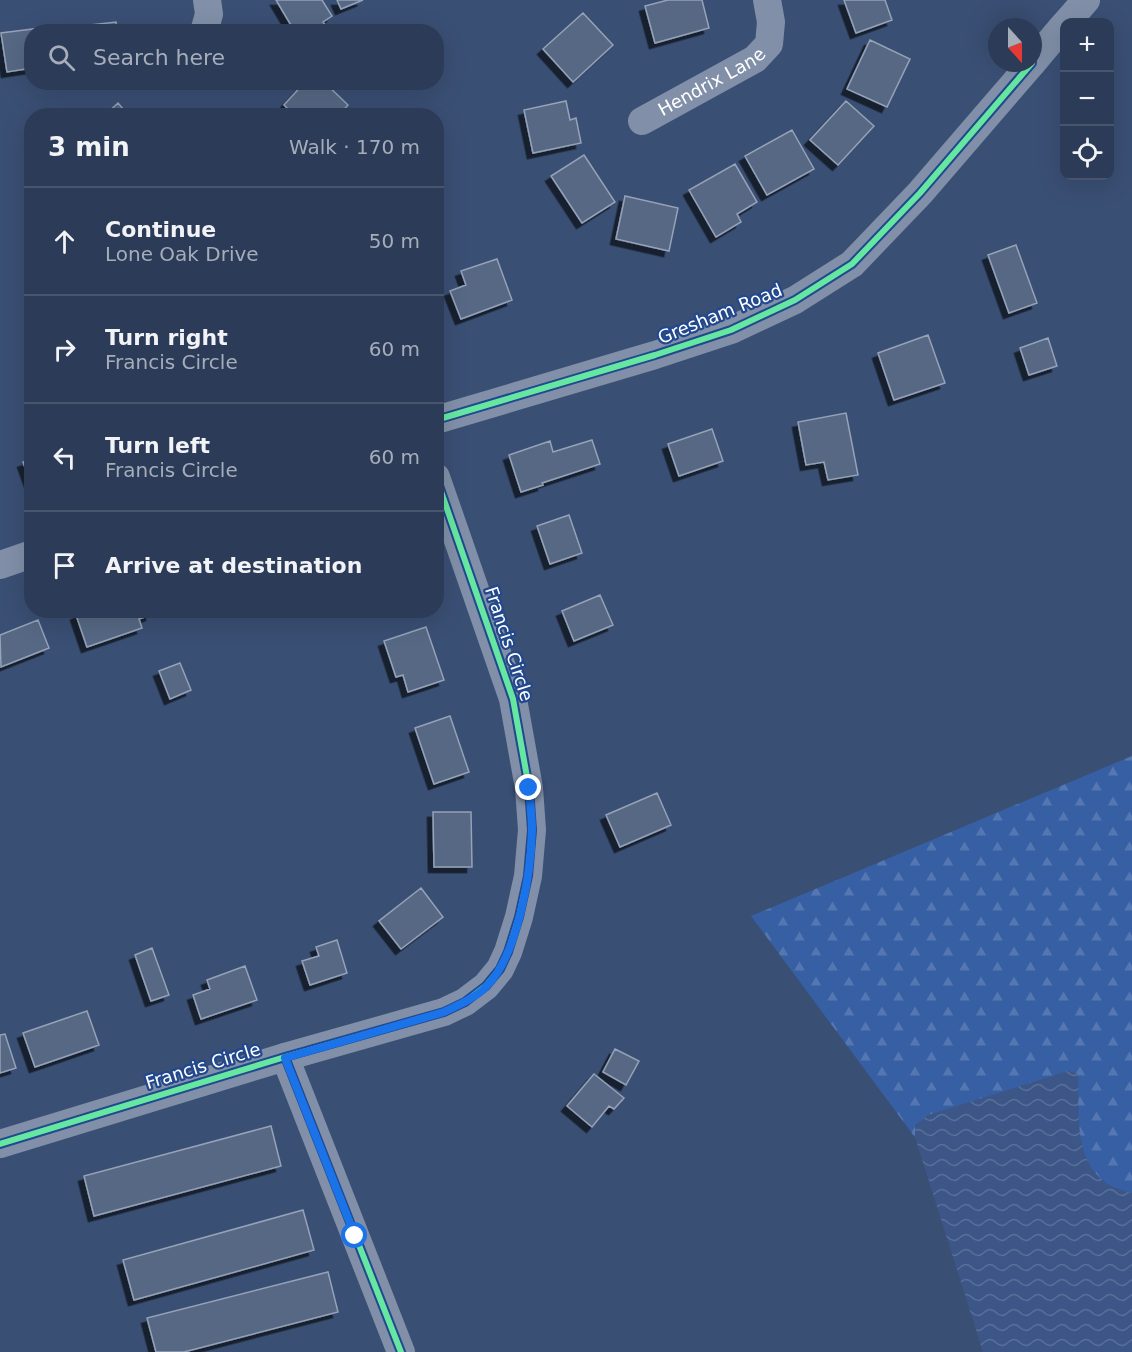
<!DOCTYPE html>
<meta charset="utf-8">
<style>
body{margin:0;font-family:"DejaVu Sans",sans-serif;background:#384661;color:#f1f3f6}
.controls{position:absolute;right:18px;top:18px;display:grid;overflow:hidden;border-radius:12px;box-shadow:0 6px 24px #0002}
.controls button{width:54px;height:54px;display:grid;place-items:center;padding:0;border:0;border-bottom:2px solid #48556d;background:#2c3b57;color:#f1f3f6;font:30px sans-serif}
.compass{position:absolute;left:988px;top:18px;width:54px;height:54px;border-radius:50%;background:#2c3b57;box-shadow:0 6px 24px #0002;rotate:159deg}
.stop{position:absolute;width:18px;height:18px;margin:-14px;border:4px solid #1a73e8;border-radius:50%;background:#fff}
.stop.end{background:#1a73e8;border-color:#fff;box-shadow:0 2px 6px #0008}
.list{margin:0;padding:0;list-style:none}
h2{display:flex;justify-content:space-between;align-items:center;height:78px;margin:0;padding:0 24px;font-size:26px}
h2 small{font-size:20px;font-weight:400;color:#a6adba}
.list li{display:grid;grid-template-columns:39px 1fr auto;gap:18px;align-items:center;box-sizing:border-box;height:108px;padding:0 24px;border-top:2px solid #48556d}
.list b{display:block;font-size:22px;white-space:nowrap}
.list p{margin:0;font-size:20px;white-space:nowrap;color:#a6adba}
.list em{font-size:20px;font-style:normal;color:#a6adba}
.icon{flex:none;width:33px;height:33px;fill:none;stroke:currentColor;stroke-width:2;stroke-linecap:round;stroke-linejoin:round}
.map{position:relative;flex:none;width:1132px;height:1352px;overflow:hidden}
.search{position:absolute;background:#2c3b57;box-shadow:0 6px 24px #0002;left:24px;top:24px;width:420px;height:66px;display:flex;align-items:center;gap:15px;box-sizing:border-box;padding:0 21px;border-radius:24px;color:#a6adba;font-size:22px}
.panel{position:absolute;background:#2c3b57;box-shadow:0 6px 24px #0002;left:24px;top:108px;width:420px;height:510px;border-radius:24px}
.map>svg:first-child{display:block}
.forest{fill:url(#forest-firs)}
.water{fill:url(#water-waves)}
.building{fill:#566784;stroke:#95a2b7;stroke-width:1.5;filter:url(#shadow)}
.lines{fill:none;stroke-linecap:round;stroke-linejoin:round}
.minor{stroke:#8190a8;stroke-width:28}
.cycleway-casing{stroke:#22488d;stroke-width:10}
.cycleway{stroke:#66e7a1;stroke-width:6}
.route{stroke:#1a73e8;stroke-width:8}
.labels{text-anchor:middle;stroke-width:4.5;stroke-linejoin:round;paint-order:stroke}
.street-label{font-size:18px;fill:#fff;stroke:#22488d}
</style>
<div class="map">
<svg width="1132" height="1352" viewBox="0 0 1132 1352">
<defs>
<pattern id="forest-firs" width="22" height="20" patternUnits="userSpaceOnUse" patternTransform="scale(1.5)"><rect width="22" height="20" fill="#375fa3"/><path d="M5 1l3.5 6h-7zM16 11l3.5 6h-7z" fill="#5577b1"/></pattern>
<pattern id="water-waves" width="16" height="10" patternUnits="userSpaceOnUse" patternTransform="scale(1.5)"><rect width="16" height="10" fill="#3c5687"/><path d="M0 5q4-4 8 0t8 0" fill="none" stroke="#596f99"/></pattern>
<filter id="shadow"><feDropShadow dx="-5.5" dy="5.5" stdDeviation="0" flood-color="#0009"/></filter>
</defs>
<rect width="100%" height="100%" fill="#3a4f74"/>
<path class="forest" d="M1132,756V1352H1074L751,916Z"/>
<path class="water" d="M1068,1071L1078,1074C1080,1111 1072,1158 1106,1183C1113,1188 1124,1190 1132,1193V1352H983L915,1137V1125L928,1115Z"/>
<path class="building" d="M276,0H322L332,16L323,22L329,32H295Z
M337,0H363L341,9Z
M668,0H702L709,28L655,43L645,6Z
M844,0H885L892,20L856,33Z
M583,13L613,45L573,82L543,49Z
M116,22L117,32H74L73,27Z
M56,26L57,32H32V68L7,72L1,33Z
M870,40L910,59L887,107L847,89Z
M305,82H324L348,105L338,116H295L284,105Z
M566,101L570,120L576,118L581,143L533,153L524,110Z
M846,101L874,126L838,165L810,140Z
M118,103L129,116H104Z
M792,130L814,169L767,195L745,156Z
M584,155L615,202L582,223L551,176Z
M735,164L757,202L737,214L741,222L716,237L689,190Z
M625,196L678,208L669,251L616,239Z
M1016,245L1037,303L1009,313L988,255Z
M497,259L512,300L461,319L450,291L466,285L461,271Z
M928,335L945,383L894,400L878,353Z
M1048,338L1057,366L1029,375L1020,348Z
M846,413L858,475L828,480L824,462L806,465L798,422Z
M712,429L723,461L679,476L668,444Z
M592,440L600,464L542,483L543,485L521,492L509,455L550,441L553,452Z
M32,459V487L23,462Z
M569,515L582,553L550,564L537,526Z
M600,595L613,625L574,641L562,611Z
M87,610H150L151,615L139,619L142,628L87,647L76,615Z
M38,620L49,648L1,667L0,635Z
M426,627L444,680L408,692L403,675L396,677L384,641Z
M180,663L191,690L170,699L159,671Z
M450,716L469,772L434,784L415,728Z
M657,793L671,825L620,847L606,815Z
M433,812H471L472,867H434Z
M421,888L443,917L401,949L379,921Z
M337,940L347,973L310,985L302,961L319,956L316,947Z
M152,948L169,995L151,1001L135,955Z
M245,966L257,1000L201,1019L193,995L210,989L207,980Z
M87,1011L99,1045L35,1067L23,1033Z
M5,1034L16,1068L0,1073V1035Z
M615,1049L639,1061L626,1085L603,1072Z
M594,1074L624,1098L614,1109L609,1106L592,1127L567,1106Z
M271,1126L281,1166L94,1216L84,1176Z
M303,1210L314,1250L134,1300L123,1260Z
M328,1272L338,1312L184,1352H156L147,1318Z"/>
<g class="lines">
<g class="minor">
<path d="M1067,22L1086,0"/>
<path d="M204,32L209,14L207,0"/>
<path d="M1033,62L1064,25"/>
<path id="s1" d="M642,121L755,59L769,44L771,22L767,0"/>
<path d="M436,420L655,355L731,330L795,300L852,264L920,193L1032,63"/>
<path d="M0,565L32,554"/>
<path d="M285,1057L401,1352"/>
<path d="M0,1144L285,1057L444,1012L465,1002L486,986L500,969L508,952L519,917L528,876L532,830L529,788L513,699L436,477"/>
</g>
<g class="cycleway-casing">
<path id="cycleway" d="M436,420L655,355L731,330L795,300L852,264L920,193L1032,63
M285,1057L401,1352
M0,1144L285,1057L444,1012L465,1002L486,986L500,969L508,952L519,917L528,876L532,830L529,788L513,699L436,477"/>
</g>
<use href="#cycleway" class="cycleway"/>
</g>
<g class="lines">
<path class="route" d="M355,1236L285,1058L444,1012C459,1005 475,998 487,986C518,954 531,873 532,830C532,816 530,802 529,788"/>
</g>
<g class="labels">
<g class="street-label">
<text dy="6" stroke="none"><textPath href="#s1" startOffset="80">Hendrix Lane</textPath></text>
<text transform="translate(720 314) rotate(-22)" y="6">Gresham Road</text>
<text transform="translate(509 644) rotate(72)" y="6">Francis Circle</text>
<text transform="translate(203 1066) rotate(-17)" y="6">Francis Circle</text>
</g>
</g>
</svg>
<div class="controls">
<button>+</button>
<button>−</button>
<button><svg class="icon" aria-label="locate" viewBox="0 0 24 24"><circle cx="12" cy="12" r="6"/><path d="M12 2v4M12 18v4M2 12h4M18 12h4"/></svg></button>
</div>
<svg class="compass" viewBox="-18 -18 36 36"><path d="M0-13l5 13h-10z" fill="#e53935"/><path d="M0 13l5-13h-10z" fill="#a6adba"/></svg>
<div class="stop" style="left:355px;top:1236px"></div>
<div class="stop end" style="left:529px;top:788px"></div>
<div class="search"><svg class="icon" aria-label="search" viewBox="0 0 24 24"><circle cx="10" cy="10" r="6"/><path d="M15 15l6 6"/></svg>Search here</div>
<section class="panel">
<h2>3 min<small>Walk · 170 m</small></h2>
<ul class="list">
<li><svg class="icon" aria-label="ahead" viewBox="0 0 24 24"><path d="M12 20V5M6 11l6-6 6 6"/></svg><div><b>Continue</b><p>Lone Oak Drive</p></div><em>50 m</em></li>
<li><svg class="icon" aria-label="right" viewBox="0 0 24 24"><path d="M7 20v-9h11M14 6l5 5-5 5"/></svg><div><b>Turn right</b><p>Francis Circle</p></div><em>60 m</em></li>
<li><svg class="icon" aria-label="left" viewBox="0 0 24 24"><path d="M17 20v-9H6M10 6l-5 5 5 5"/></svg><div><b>Turn left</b><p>Francis Circle</p></div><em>60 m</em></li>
<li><svg class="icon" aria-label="arrive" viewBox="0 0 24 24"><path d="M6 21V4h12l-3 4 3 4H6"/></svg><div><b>Arrive at destination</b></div></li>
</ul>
</section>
</div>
